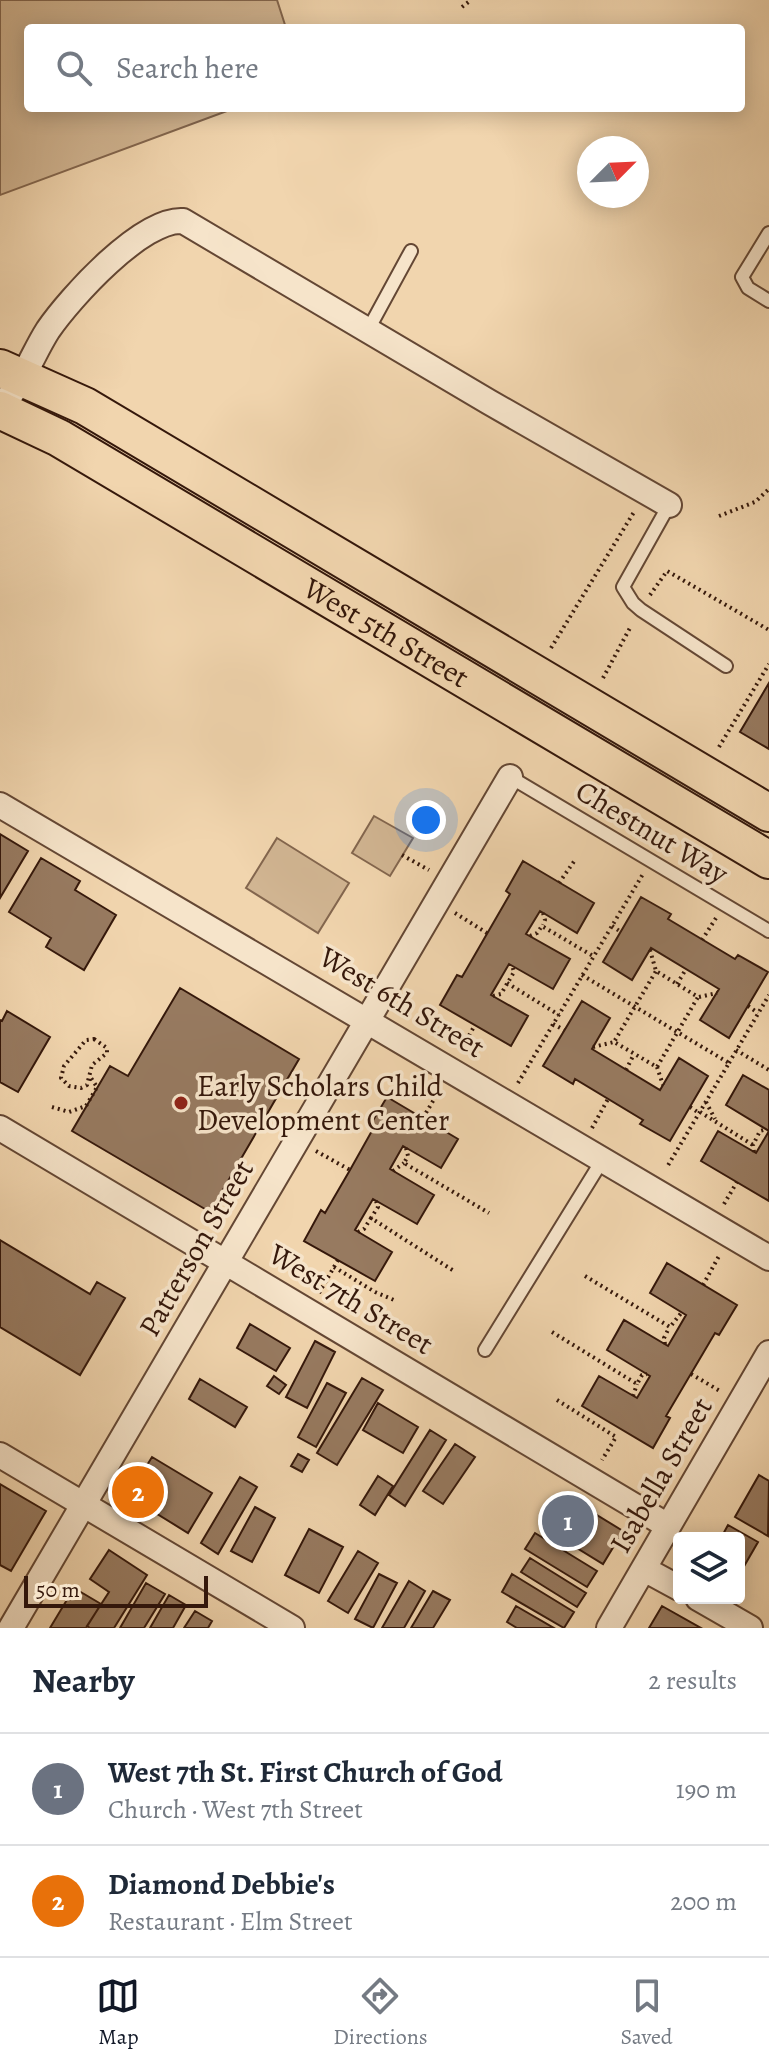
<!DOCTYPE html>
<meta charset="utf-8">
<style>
body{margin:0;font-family:Alegreya,serif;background:#f2f2f3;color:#1f2937}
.controls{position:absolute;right:24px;bottom:24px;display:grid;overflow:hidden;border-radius:8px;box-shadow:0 4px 20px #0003}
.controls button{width:72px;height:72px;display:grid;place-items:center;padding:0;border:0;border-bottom:2px solid #e0e1e3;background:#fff;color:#1f2937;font:40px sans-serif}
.compass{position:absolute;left:577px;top:136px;width:72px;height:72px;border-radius:50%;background:#fff;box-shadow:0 4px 20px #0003;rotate:66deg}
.scale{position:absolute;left:24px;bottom:20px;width:184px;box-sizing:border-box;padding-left:8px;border:4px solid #35180b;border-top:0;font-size:22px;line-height:28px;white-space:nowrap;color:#35180b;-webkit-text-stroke:6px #f6e4ca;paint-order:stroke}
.you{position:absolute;left:426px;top:820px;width:28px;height:28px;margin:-20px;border:6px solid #fff;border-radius:50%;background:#1a73e8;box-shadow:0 0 0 12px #1a73e833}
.badge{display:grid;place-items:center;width:52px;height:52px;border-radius:50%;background:#111827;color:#fff;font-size:26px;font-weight:700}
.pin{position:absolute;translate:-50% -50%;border:4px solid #fff;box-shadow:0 2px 8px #0006}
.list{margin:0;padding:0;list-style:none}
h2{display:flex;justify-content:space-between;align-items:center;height:104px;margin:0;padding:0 32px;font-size:34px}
h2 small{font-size:26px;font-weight:400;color:#747a83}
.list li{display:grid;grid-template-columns:52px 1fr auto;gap:24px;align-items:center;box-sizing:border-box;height:112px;padding:0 32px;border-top:2px solid #e0e1e3}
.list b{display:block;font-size:30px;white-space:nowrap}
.list p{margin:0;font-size:26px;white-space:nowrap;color:#747a83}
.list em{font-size:26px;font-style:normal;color:#747a83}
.icon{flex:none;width:44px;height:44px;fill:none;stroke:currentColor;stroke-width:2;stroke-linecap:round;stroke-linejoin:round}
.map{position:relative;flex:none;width:769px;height:1628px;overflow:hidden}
.search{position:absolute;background:#fff;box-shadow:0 4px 20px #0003;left:24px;right:24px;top:24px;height:88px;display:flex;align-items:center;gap:20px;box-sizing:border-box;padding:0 28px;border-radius:8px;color:#747a83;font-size:30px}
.sheet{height:328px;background:#fff}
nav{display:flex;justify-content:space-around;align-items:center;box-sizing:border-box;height:112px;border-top:2px solid #e0e1e3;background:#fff;font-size:22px;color:#747a83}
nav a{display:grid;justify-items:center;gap:4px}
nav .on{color:#111827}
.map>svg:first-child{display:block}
.green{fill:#d1b592;stroke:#83664e;stroke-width:2}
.building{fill:#977a60;stroke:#35180b;stroke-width:2}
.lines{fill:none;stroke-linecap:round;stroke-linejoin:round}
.service-casing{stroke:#644734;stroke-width:16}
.minor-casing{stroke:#644734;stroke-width:28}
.primary-casing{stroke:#35180b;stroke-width:40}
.path{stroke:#35180b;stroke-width:4;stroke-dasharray:2 4;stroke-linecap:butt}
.service{stroke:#f6e4ca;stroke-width:12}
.minor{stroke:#f6e4ca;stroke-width:24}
.primary{stroke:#f1d5ae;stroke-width:36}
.poi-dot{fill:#8f2418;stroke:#f6e4ca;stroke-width:3}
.labels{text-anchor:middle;stroke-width:7;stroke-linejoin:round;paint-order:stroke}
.street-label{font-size:30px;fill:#35180b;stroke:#f6e4ca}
.poi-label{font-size:30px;fill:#35180b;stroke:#f6e4ca;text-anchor:start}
</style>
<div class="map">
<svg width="769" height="1628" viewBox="0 0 769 1628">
<rect width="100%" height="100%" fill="#f1d5ae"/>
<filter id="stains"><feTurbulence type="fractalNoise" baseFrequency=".0025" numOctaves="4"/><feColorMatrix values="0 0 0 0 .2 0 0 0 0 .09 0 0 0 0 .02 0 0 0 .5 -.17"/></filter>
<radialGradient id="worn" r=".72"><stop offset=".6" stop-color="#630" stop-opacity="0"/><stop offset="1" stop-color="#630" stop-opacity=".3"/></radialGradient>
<path class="green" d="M0,0H277L286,28H28V108H235L0,195Z
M374,816L413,838L390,876L352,853Z
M277,838L349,883L318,933L246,888Z"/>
<path class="building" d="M769,683V749L740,732Z
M0,834L28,851L0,898Z
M41,858L80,881L75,890L116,915L84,970L46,947L51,938L9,912Z
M523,861L594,903L577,933L540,911L526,934L570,959L553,989L509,964L491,995L528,1016L511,1046L440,1005L457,975L462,977L510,894L506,891Z
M641,897L671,914L668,919L735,959L738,955L768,972L729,1038L700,1020L719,989L651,948L632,980L603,962Z
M180,988L299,1059L210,1212L72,1131L110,1066L128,1076Z
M582,1001L610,1018L592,1049L660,1090L679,1058L708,1076L670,1141L640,1124L643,1120L575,1079L573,1084L543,1066Z
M7,1011L50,1037L18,1092L0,1082V1020L2,1021Z
M743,1075L769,1090V1131L726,1105Z
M387,1097L458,1139L441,1168L403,1146L390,1169L434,1195L417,1224L373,1199L355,1230L392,1252L375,1281L304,1241L321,1210L325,1213L350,1170L373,1129L369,1127Z
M718,1131L756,1153L769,1131V1201L701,1161Z
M0,1240L90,1294L97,1282L125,1298L80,1375L0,1327Z
M667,1263L737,1305L719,1335L715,1333L666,1416L670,1418L653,1448L582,1406L599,1376L637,1398L650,1376L607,1350L624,1320L668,1346L686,1315L650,1293Z
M250,1324L290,1348L276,1371L237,1348Z
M315,1341L335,1352L307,1408L286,1397Z
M274,1376L286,1385L279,1394L267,1386Z
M362,1378L383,1390L337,1465L317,1453Z
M200,1379L247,1407L235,1427L189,1399Z
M327,1383L346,1393L316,1447L298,1437Z
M378,1403L418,1427L403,1453L363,1430Z
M430,1430L446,1440L405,1506L389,1495Z
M455,1444L475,1457L443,1504L423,1491Z
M298,1454L309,1460L302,1472L291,1466Z
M152,1457L212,1493L188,1533L128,1496Z
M759,1475L769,1481L768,1536L735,1517Z
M378,1476L393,1486L375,1515L360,1505Z
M240,1477L257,1487L218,1554L201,1543Z
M0,1484L46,1511L11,1571L0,1565Z
M574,1501L623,1531L603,1564L554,1534Z
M255,1507L275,1518L252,1562L231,1551Z
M728,1525L758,1542L739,1575V1538H721Z
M309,1529L343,1547L319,1593L285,1575Z
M535,1533L597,1571L587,1587L525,1549Z
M109,1550L147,1575L114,1628H90L87,1626L109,1592L90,1579Z
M358,1551L378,1563L348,1613L328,1601Z
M530,1558L586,1593L577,1607L521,1572Z
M379,1574L397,1583L373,1628L355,1619Z
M512,1574L574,1612L564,1628L502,1592Z
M409,1581L425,1591L404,1628H382Z
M146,1583L165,1594L144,1628H120Z
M74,1588L101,1604L86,1628H50Z
M433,1591L450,1600L433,1628H411Z
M169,1595L186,1605L173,1628H150Z
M516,1606L554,1628H517L507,1622Z
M662,1606L701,1628H649Z
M195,1611L212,1621L208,1628H184Z"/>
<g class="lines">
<g class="service-casing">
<path id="service" d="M769,233L742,277L748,288L769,301
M368,330L411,251
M669,505L623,587L633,603L641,610L726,666
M510,777L769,931
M485,1350L603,1159"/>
</g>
<g class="minor-casing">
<path id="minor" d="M0,410C8,398 17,386 24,374C32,360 39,344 48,330C70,298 142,218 183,221L489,402L669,505
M0,805L769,1258
M0,1128L668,1526
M0,1455L292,1628
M644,1569L679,1588
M698,1598L750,1628
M11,1628L510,777
M609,1628L769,1353"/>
</g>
<g class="primary-casing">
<g id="primary">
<path d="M0,368L85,406L769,813"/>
<path id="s1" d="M0,410L59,438L769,860"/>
</g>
</g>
<path class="path" d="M462,7L471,0
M719,516L755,502L769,489
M650,595L667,571L769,630
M551,648L634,512
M603,678L631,626
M719,747L769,664
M402,855L429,870
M559,883L575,860
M455,913L487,933
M543,913L545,920L543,925
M612,926L621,932
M530,936L537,933L542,926L593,956
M702,940L716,918
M650,950L656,971L698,997L657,1067L614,1042L656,971
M582,975L729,1063L667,1167
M507,983L559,1015
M677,984L686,969
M493,996L501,994L514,972L512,965
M699,997L717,993
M748,1006L758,1013
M553,1024L564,1030
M94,1039L107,1048V1053L92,1065L87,1085L81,1088L69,1086L61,1078L64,1066L86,1040Z
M593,1047L614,1042
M736,1050L769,1070
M460,1051L475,1025
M729,1063L769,995
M657,1067L663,1085
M626,1070L634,1054
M518,1083L643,874
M706,1102L715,1119
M52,1107L69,1112L86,1106L97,1087L91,1078
M690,1107L699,1113
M700,1112L753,1145
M423,1118L440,1089
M592,1128L608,1099
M406,1148L408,1156L404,1163L489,1213
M316,1151L350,1170
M754,1152L753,1145L760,1131L767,1129
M393,1171L404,1163
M376,1201L378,1207L371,1218L454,1271
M724,1204L737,1182
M358,1232L364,1229L371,1218
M334,1267L375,1292L394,1300
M585,1276L670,1327L682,1312
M703,1285L719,1256
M319,1293L338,1260
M552,1332L637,1384L642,1375L647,1374
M665,1344L664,1338L669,1328
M691,1374L720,1391
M633,1396L637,1384
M557,1400L616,1437L602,1460"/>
<use href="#service" class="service"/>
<use href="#minor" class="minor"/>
<use href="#primary" class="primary"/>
</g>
<circle class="poi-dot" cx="181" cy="1103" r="8"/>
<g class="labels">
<g class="street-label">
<text dy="10" stroke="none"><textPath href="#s1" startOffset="446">West 5th Street</textPath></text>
<text transform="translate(652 832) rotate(31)" y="10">Chestnut Way</text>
<text transform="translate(402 1002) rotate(31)" y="10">West 6th Street</text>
<text transform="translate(196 1248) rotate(-60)" y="10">Patterson Street</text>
<text transform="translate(351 1299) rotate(31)" y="10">West 7th Street</text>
<text transform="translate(661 1475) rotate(-60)" y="10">Isabella Street</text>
</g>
<g class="poi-label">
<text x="197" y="1096">Early Scholars Child<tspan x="197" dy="34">Development Center</tspan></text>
</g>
</g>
<rect width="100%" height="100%" filter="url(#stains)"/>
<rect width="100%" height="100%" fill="url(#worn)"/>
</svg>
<div class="controls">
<button><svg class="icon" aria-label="layers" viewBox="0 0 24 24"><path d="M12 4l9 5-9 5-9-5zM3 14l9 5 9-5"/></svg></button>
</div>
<svg class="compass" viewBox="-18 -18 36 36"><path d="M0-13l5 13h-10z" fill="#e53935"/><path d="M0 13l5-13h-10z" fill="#747a83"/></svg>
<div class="scale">50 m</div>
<div class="you"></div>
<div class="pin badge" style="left:568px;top:1521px;background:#6b7280">1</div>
<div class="pin badge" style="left:138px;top:1492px;background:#e8710a">2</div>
<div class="search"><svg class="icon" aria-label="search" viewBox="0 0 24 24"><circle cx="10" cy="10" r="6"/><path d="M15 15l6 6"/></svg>Search here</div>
</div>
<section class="sheet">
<h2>Nearby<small>2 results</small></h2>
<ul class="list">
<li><span class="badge" style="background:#6b7280">1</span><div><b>West 7th St. First Church of God</b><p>Church · West 7th Street</p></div><em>190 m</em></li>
<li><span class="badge" style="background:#e8710a">2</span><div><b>Diamond Debbie's</b><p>Restaurant · Elm Street</p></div><em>200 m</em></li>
</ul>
</section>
<nav>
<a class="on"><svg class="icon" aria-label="map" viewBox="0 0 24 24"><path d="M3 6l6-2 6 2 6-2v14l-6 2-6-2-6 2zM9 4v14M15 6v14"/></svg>Map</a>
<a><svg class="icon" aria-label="directions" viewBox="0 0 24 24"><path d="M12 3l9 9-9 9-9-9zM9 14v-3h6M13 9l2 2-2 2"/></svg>Directions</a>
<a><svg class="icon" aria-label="saved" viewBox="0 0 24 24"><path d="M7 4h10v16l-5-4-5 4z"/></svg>Saved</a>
</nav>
